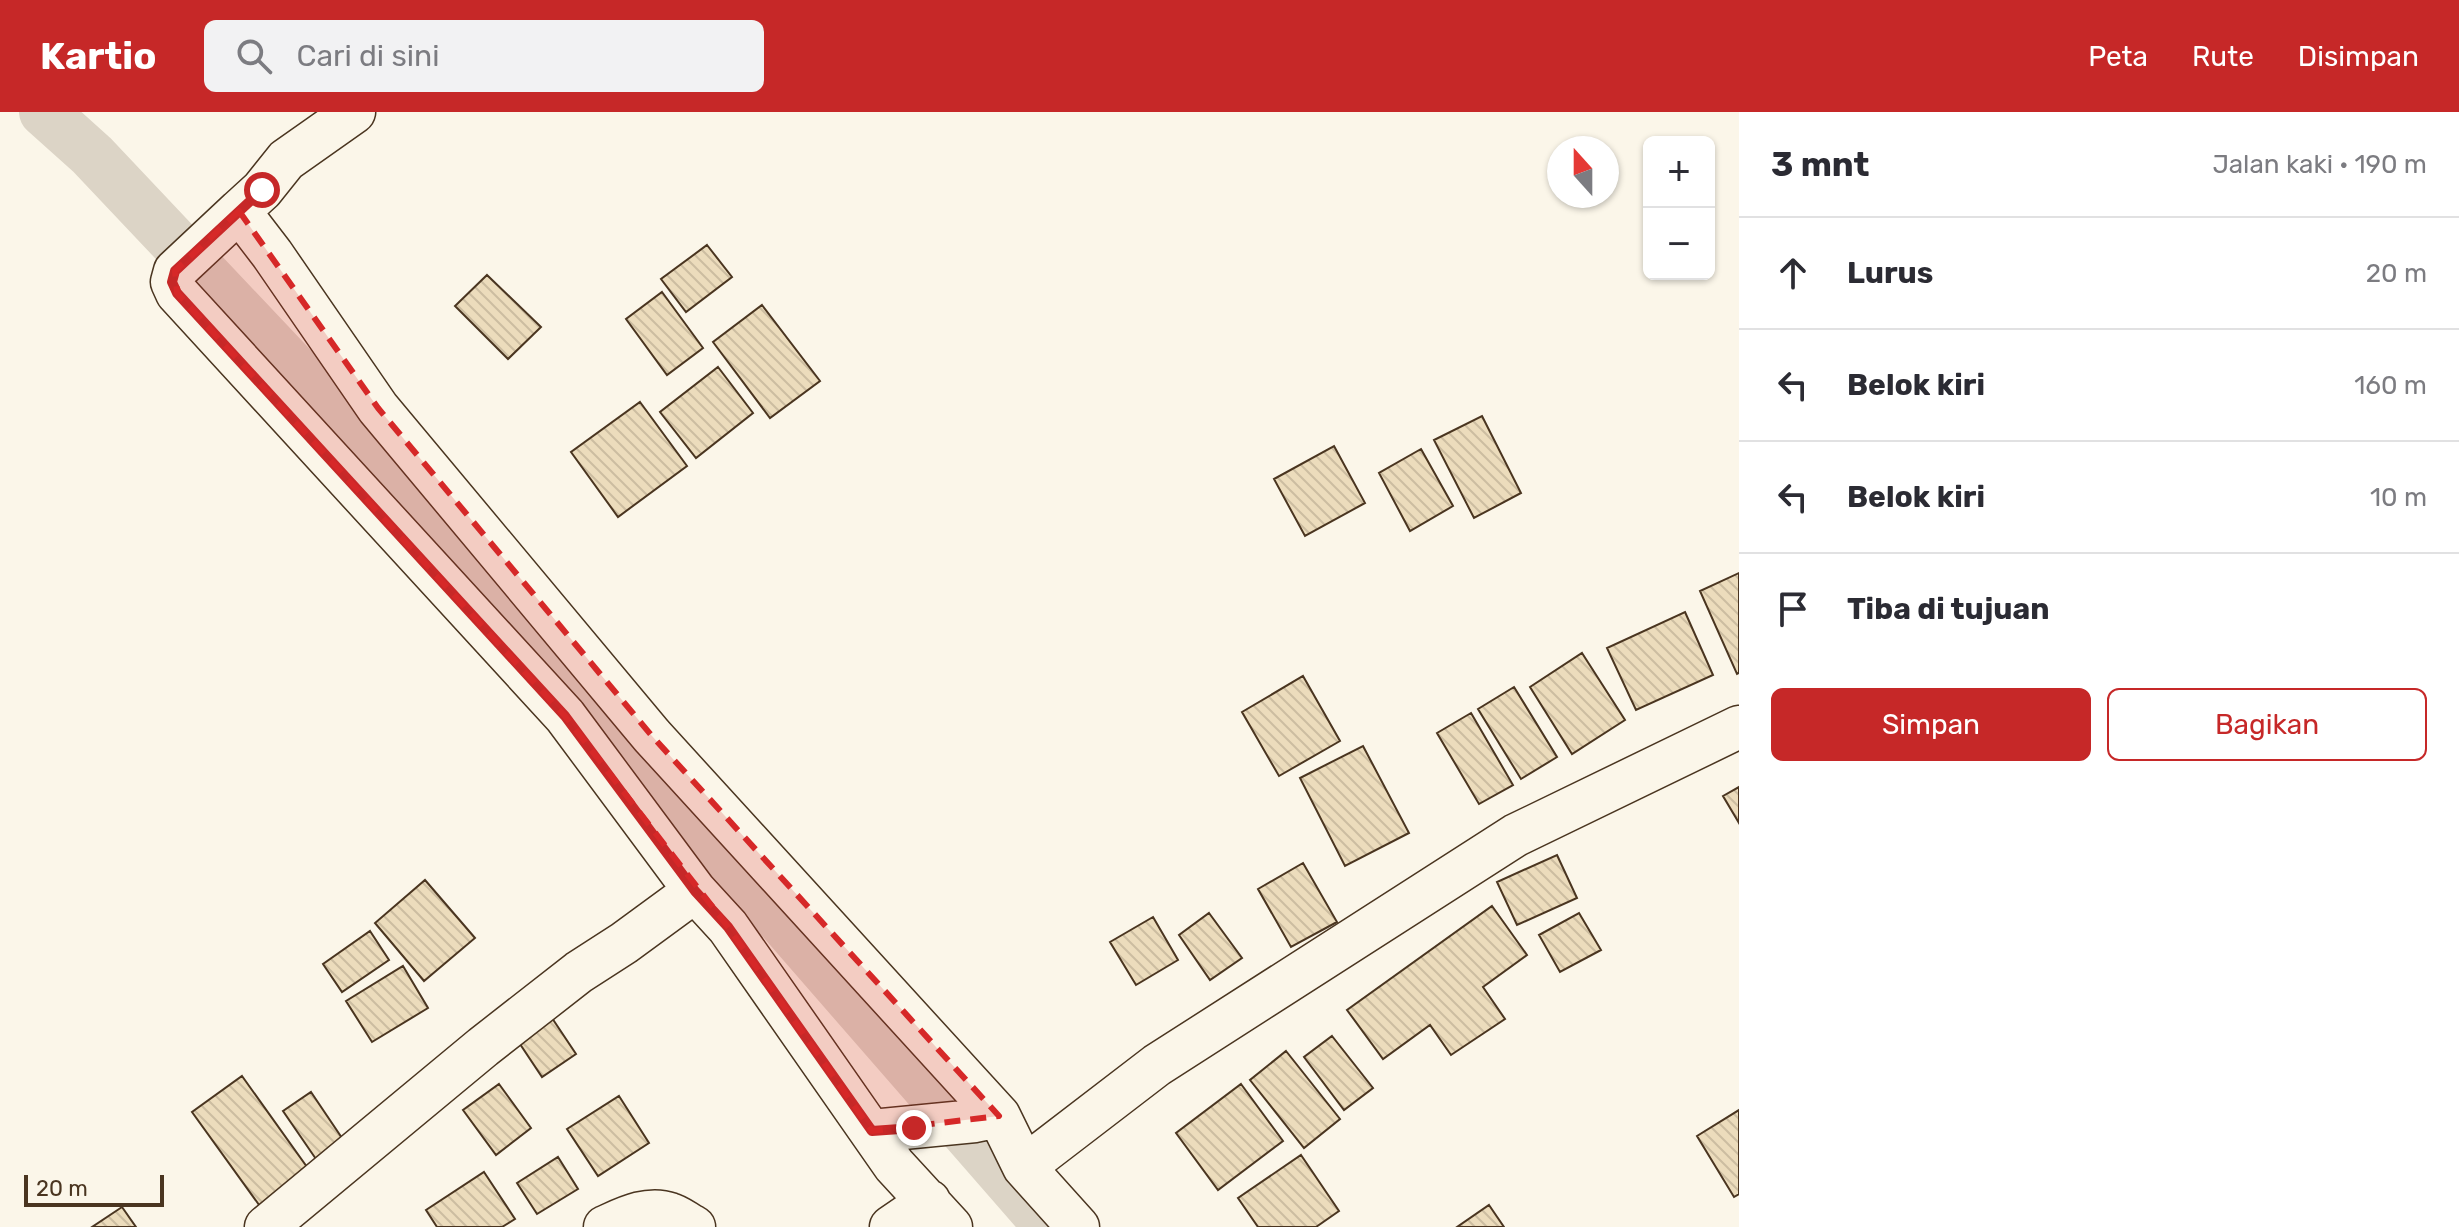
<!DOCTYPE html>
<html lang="id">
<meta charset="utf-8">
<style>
body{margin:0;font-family:Rubik,sans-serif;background:#f2f2f3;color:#2b2b33}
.controls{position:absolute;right:24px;top:24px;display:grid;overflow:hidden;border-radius:12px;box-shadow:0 2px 6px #0004}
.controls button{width:72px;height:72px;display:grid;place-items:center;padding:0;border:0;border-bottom:2px solid #e1e1e2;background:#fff;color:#2b2b33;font:40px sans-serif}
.compass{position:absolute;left:1547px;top:24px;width:72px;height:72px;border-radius:50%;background:#fff;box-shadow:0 2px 6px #0004;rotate:339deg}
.scale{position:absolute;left:24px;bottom:20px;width:140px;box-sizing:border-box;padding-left:8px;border:4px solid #4a3520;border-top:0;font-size:22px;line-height:28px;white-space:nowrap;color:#4a3520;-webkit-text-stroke:6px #fbf6e9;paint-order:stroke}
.stop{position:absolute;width:24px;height:24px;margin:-18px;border:6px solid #c62828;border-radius:50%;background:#fff}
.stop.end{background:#c62828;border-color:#fff;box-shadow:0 2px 8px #0008}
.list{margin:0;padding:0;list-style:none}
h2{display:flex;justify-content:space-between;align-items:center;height:104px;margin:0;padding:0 32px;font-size:34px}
h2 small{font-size:26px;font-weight:400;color:#7c7c81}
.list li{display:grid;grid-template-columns:52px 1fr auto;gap:24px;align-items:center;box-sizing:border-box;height:112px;padding:0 32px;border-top:2px solid #e1e1e2}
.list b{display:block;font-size:30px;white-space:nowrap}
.list em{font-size:26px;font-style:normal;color:#7c7c81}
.actions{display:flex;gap:16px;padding:24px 32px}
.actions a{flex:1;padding:18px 0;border:2px solid #c62828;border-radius:12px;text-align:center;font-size:28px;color:#c62828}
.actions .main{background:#c62828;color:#fff}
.icon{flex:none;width:44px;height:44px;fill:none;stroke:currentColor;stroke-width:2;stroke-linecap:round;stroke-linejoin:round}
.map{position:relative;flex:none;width:1739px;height:1115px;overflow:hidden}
header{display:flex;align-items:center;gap:48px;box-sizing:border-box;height:112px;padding:0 40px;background:#c62828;color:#fff}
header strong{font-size:38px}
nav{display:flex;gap:44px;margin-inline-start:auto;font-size:28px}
.search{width:560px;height:72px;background:#f2f2f3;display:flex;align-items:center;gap:20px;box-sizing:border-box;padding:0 28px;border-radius:12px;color:#7c7c81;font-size:30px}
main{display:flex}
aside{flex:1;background:#fff}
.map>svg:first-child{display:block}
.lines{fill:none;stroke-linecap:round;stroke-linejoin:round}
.canal{stroke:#dcd4c6;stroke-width:50}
.building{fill:url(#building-back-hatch);stroke:#4a3520;stroke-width:2}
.street-casing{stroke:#4a3520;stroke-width:45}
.street{stroke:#fbf6e9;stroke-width:42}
.route{stroke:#c62828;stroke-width:10}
.marked{fill:#d62828;fill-opacity:0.2;stroke:#d62828;stroke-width:6;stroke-dasharray:16 10;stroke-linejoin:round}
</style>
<header>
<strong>Kartio</strong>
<div class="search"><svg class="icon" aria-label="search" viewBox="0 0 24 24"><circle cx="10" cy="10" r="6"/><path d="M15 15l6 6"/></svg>Cari di sini</div>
<nav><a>Peta</a><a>Rute</a><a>Disimpan</a></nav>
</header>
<main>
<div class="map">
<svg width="1739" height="1115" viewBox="0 0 1739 1115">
<defs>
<pattern id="building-back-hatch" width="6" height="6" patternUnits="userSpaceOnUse" patternTransform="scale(2)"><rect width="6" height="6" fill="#ecdcbc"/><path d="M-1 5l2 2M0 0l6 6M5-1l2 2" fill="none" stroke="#ccbda1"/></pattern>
</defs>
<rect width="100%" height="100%" fill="#fbf6e9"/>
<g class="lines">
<path class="canal" d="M44,0L92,43L382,350L1049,1115"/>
</g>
<path class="building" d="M707,133L732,165L686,200L661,167Z
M487,163L541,215L508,247L455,194Z
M662,180L703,236L667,263L626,207Z
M762,193L820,269L770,306L713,230Z
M718,255L753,301L696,346L660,300Z
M640,290L687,354L618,405L571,340Z
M1482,304L1521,381L1474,406L1434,328Z
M1334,334L1365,391L1305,424L1274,367Z
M1421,337L1453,394L1410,419L1379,361Z
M1739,461V561L1737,562L1700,479Z
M1685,500L1713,563L1636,598L1607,536Z
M1582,541L1625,608L1572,642L1530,575Z
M1303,564L1340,629L1279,664L1242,600Z
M1514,575L1557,645L1521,667L1478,597Z
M1471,601L1513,673L1479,692L1437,621Z
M1363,634L1409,721L1345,754L1300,666Z
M1739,675V711L1723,684Z
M1557,743L1577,786L1517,813L1497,770Z
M1303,751L1337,810L1291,835L1258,777Z
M425,768L475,826L424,869L375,811Z
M1492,794L1527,843L1483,875L1505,907L1451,943L1430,913L1383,947L1347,898Z
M1209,801L1242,846L1210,868L1179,823Z
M1579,801L1601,838L1560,860L1539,823Z
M1153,805L1178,848L1136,873L1110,830Z
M370,819L389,848L342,880L323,852Z
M403,854L428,896L372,930L346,889Z
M552,906L576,942L542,965L518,929Z
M1332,924L1373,976L1344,998L1304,945Z
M1286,939L1340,1007L1304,1036L1250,968Z
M242,964L312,1062L262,1097L192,1000Z
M499,972L531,1016L496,1043L463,998Z
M1241,972L1283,1029L1218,1078L1176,1021Z
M311,980L346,1032L318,1050L283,999Z
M619,984L649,1031L598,1064L567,1017Z
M1739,998V1082L1734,1085L1697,1024Z
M1301,1043L1339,1099L1316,1115H1258L1238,1086Z
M558,1045L578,1077L537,1102L517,1071Z
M484,1060L515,1107L502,1115H437L426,1098Z
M1489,1093L1504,1115H1457Z
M122,1095L136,1115H92Z"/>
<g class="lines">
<g class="street-casing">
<path id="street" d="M354,0L286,48L262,78L239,99L272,142L378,296L652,624L999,1004L1024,1055L1078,1115
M239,99L175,159L172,170L177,181L565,604L695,779
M872,1019L975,1009L999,1004
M1024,1055L1157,953L1516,723L1739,615
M266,1115L483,935L579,860L624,831L695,779L728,815L894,1053L951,1115
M605,1115C625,1106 648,1094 670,1102C678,1104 686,1111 694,1115
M891,1115L929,1089"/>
</g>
<use href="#street" class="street"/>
</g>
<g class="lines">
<path class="route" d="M262,78L175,159L172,170L177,181L565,604L695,779L728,815L872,1019L914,1016"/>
</g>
<path class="marked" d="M239,99L378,296L652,624L999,1004L872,1019L728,815L565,604L177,181L175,159Z"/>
</svg>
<div class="controls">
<button>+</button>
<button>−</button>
</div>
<svg class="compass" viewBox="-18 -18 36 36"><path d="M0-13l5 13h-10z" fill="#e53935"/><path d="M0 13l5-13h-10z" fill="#7c7c81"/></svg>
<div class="scale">20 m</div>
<div class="stop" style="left:262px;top:78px"></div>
<div class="stop end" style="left:914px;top:1016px"></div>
</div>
<aside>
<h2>3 mnt<small>Jalan kaki · 190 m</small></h2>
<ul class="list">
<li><svg class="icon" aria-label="ahead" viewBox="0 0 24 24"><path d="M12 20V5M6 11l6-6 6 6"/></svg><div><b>Lurus</b></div><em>20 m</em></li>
<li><svg class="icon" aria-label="left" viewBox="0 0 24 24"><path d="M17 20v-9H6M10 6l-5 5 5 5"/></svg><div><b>Belok kiri</b></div><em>160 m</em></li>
<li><svg class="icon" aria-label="left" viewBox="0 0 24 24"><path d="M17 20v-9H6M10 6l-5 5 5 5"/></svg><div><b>Belok kiri</b></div><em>10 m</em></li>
<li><svg class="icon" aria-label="arrive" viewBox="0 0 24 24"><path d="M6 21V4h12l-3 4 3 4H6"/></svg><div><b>Tiba di tujuan</b></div></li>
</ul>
<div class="actions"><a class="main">Simpan</a><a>Bagikan</a></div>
</aside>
</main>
